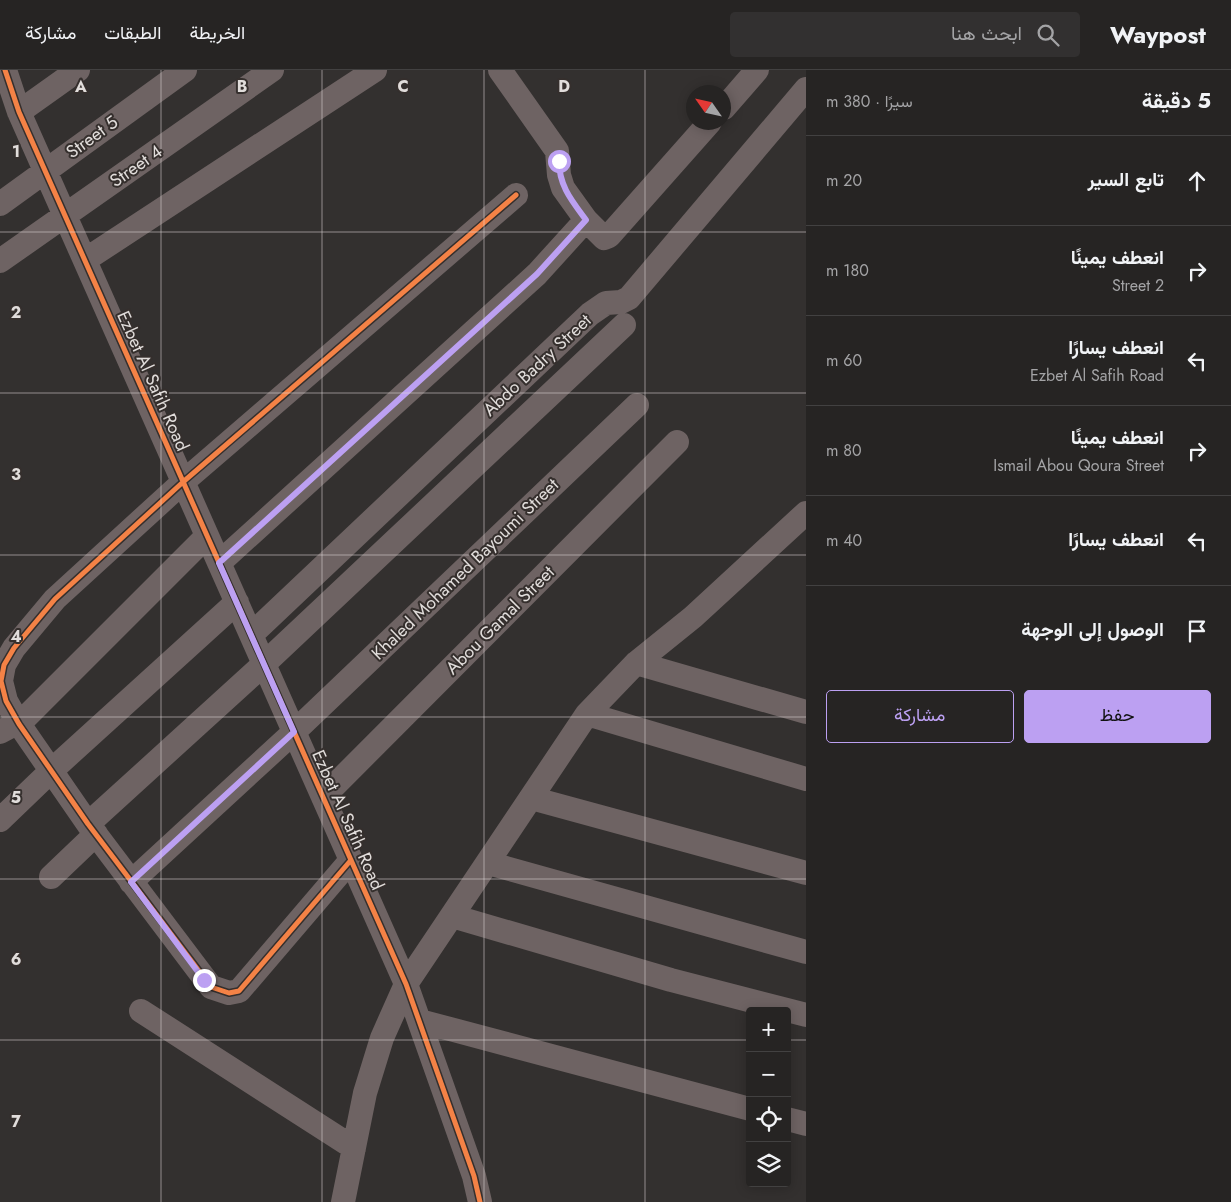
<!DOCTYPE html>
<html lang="ar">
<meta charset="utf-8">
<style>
body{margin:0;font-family:Jost,Vazirmatn,sans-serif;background:#323030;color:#f1f3f6;direction:rtl}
.controls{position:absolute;right:15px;bottom:15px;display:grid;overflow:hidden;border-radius:5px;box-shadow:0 2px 12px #0003}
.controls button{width:45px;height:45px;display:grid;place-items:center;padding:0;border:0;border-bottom:1px solid #424141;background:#262423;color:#f1f3f6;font:25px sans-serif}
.compass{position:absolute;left:686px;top:15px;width:45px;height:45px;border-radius:50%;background:#262423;box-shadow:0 2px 12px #0003;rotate:304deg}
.stop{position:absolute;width:15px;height:15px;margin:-11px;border:4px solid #bca0f2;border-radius:50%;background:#fff}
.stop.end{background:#bca0f2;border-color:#fff;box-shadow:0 1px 5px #0008}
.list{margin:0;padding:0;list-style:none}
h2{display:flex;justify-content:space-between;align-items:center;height:65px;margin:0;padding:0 20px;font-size:21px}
h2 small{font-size:16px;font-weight:400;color:#a4a4a6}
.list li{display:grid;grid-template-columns:32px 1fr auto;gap:15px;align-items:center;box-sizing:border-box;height:90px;padding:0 20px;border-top:1px solid #424141}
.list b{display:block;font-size:19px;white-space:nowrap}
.list p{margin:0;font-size:16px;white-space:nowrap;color:#a4a4a6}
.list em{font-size:16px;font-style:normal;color:#a4a4a6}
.actions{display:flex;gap:10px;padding:15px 20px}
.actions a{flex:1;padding:11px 0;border:1px solid #bca0f2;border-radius:5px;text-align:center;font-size:18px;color:#bca0f2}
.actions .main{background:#bca0f2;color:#111}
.icon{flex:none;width:28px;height:28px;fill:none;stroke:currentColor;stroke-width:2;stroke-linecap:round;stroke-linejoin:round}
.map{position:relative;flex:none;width:806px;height:1132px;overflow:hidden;direction:ltr}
header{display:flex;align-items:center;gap:30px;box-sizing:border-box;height:70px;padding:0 25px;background:#262423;border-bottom:1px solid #424141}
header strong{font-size:24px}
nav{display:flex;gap:28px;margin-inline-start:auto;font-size:18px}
.search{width:350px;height:45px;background:#323030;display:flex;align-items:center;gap:12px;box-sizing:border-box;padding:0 18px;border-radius:5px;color:#a4a4a6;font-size:19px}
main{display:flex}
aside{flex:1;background:#262423}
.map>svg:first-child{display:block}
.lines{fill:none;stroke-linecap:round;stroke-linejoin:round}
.minor{stroke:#6e6363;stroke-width:24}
.cycleway-casing{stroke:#352f2d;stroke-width:8}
.cycleway{stroke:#f48246;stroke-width:5}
.route{stroke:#bca0f2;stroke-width:6}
.grid{fill:none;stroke:#e1dddb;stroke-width:1;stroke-opacity:0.55}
.labels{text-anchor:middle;stroke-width:4;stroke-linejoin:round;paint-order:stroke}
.street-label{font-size:18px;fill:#e1dddb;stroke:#352f2d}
.grid-label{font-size:16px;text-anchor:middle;font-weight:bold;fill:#e1dddb;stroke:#352f2d;stroke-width:4;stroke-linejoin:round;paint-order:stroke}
</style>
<header>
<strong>Waypost</strong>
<div class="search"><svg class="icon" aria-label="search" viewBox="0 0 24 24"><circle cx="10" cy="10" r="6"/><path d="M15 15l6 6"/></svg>ابحث هنا</div>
<nav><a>الخريطة</a><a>الطبقات</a><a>مشاركة</a></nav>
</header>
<main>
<aside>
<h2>5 دقيقة<small>سيرًا · 380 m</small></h2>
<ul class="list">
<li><svg class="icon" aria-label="ahead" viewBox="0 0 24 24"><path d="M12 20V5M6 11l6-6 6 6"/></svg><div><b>تابع السير</b></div><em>20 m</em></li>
<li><svg class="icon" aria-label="right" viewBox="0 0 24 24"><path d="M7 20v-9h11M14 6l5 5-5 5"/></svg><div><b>انعطف يمينًا</b><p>Street 2</p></div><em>180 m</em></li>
<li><svg class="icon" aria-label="left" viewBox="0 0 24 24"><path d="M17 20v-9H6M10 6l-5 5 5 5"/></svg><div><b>انعطف يسارًا</b><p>Ezbet Al Safih Road</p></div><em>60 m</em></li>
<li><svg class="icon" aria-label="right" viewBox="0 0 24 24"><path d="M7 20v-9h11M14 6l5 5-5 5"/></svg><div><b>انعطف يمينًا</b><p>Ismail Abou Qoura Street</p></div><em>80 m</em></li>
<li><svg class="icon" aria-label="left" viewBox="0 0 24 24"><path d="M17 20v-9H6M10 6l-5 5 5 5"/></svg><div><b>انعطف يسارًا</b></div><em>40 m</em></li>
<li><svg class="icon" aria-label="arrive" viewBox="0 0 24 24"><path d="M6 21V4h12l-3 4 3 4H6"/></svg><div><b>الوصول إلى الوجهة</b></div></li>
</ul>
<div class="actions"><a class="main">حفظ</a><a>مشاركة</a></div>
</aside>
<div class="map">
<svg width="806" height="1132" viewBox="0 0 806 1132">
<rect width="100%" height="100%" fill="#33302f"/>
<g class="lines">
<path class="minor" d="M5,0L19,42L406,914L474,1106L480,1132
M500,0L557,81L559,105L563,118L586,150L604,168L609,166L710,52
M724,38L757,0
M19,42L78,0
M0,134L185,0
M85,190L375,0
M0,191L272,0
M219,493L537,204L586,150
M252,564L590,244L606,233L621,232L629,228L806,19
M636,593L806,642
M587,644L806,709
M0,662L15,654H19L207,466
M323,727L677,372
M531,728L806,803
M0,750L52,700L237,532
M88,754L264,594L624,255
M351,790L239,921L229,923L211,917L88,754L19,654L6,631L1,611L4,595L14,578L55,529L183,412L516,125
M488,793L806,882
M51,807L96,764
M131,812L294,662L637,335
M452,846L671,910L806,945
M141,941L354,1078
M420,951L750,1039
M787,1049L806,1054
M343,1132L365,1023L382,968L406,914L587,644L636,593L693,547L806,443"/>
<g class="cycleway-casing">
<path id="cycleway" d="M5,0L19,42L406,914L474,1106L480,1132
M351,790L239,921L229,923L211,917L88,754L19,654L6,631L1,611L4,595L14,578L55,529L183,412L516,125"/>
</g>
<use href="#cycleway" class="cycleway"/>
</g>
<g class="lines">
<path class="route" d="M204,910L131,812L294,662L219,493L537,204L586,150C572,131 559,116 559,91"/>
</g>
<path class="grid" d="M161,0V1132M322,0V1132M484,0V1132M645,0V1132M0,162H806M0,323H806M0,485H806M0,647H806M0,809H806M0,970H750M787,970H806"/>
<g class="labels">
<g class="street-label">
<text transform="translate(92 67) rotate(-36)" y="6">Street 5</text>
<text transform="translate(136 96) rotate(-35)" y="6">Street 4</text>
<text transform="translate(537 295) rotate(-43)" y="6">Abdo Badry Street</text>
<text transform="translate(153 311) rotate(66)" y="6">Ezbet Al Safih Road</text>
<text transform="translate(465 499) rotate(-44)" y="6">Khaled Mohamed Bayoumi Street</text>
<text transform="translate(500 550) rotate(-45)" y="6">Abou Gamal Street</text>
<text transform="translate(348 750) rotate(66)" y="6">Ezbet Al Safih Road</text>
</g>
</g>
<g class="grid-label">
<text x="81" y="22">A</text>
<text x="242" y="22">B</text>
<text x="403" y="22">C</text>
<text x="564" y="22">D</text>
<text x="16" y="87">1</text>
<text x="16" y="248">2</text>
<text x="16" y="410">3</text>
<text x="16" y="572">4</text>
<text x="16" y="733">5</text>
<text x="16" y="895">6</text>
<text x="16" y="1057">7</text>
</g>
</svg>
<div class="controls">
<button>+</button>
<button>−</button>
<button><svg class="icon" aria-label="locate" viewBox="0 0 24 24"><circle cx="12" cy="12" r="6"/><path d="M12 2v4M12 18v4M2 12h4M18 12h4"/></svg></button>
<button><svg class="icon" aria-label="layers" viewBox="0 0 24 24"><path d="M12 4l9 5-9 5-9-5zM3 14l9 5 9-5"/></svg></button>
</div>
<svg class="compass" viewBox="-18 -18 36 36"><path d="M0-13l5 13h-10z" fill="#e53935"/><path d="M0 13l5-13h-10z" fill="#a4a4a6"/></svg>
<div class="stop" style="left:559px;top:91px"></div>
<div class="stop end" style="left:204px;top:910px"></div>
</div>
</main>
